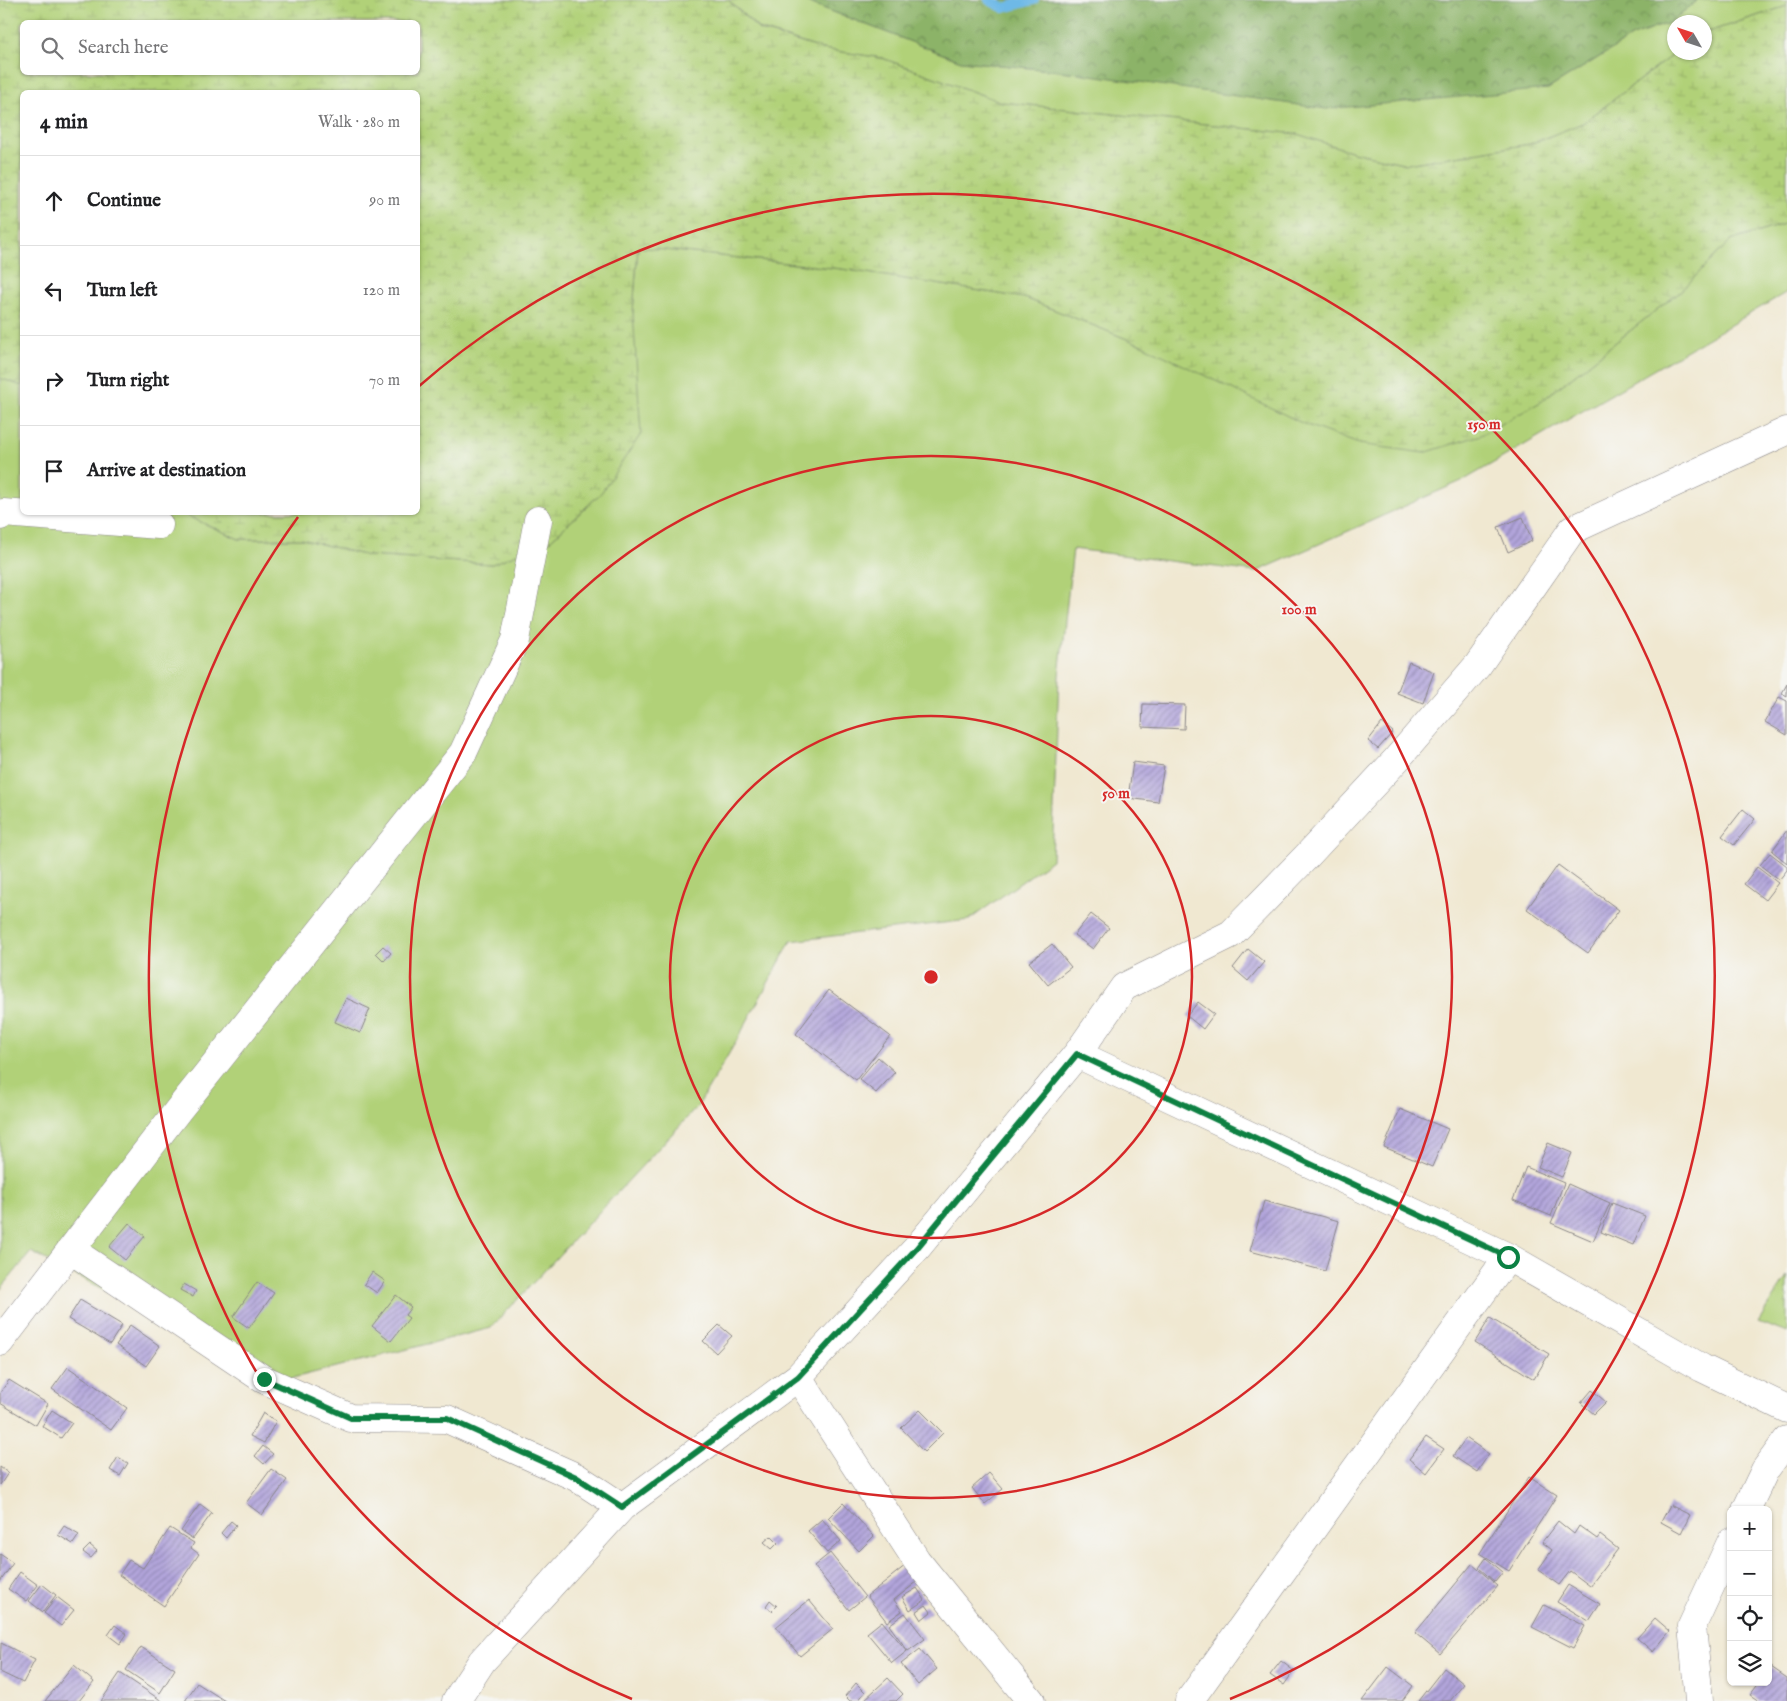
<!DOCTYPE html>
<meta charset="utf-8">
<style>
body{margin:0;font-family:"IM FELL English",serif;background:#f2f2f2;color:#202124}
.controls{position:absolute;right:15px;bottom:15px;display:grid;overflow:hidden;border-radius:8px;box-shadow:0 1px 4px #0004}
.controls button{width:45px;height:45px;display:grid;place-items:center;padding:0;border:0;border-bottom:1px solid #e0e0e0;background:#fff;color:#202124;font:25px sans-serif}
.compass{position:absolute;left:1667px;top:15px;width:45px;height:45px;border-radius:50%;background:#fff;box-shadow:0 1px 4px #0004;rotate:309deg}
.stop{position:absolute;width:15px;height:15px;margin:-11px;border:4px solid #0b8043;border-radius:50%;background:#fff}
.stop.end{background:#0b8043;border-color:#fff;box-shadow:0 1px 5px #0008}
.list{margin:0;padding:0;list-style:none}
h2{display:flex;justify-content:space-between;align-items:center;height:65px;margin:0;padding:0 20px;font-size:21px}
h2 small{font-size:16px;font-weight:400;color:#757577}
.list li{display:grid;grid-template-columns:32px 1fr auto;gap:15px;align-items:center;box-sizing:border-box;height:90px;padding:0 20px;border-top:1px solid #e0e0e0}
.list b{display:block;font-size:19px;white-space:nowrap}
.list em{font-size:16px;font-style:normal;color:#757577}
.icon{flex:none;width:28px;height:28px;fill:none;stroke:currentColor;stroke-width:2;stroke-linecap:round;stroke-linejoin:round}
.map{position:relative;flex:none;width:1787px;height:1701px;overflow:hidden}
.search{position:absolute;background:#fff;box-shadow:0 1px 4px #0004;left:20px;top:20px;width:400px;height:55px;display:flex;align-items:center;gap:12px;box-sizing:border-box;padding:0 18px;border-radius:8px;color:#757577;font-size:19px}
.panel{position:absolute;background:#fff;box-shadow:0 1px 4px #0004;left:20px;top:90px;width:400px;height:425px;border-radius:8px}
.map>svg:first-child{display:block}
.green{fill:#b1d178;stroke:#6a7a5a}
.forest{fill:url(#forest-crowns);stroke:#576a52}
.wetland{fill:url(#wetland-marsh);stroke:#6a7a5a;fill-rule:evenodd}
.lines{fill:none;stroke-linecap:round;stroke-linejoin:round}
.stream{stroke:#6eb9e7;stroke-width:10}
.building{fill:url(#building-hatch)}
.minor-casing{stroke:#898586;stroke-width:29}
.minor{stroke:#fff;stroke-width:28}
.route{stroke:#0b8043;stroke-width:6}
.ring{fill:none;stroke:#d62828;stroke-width:2.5}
.centre{fill:#d62828;stroke:#f6f6f2;stroke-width:2.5}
.ring-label{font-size:15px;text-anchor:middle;font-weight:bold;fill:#d62828;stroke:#f6f6f2;stroke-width:4;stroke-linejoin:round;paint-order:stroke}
</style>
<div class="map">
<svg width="1787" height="1701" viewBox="0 0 1787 1701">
<defs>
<pattern id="forest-crowns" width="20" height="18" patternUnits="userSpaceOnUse" patternTransform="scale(1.25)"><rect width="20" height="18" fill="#8cb368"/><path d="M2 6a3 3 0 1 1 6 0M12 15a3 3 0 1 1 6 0" fill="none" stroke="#729157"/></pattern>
<pattern id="wetland-marsh" width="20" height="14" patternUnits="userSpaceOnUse" patternTransform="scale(1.25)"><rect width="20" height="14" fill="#b1d178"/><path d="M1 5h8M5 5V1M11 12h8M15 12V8" fill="none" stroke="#98b369"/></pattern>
<pattern id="building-hatch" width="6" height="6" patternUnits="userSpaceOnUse" patternTransform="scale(1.25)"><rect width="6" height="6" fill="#b2a5db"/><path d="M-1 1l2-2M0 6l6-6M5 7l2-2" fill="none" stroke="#9086b3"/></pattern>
</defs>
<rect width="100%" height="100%" fill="#f6f6f2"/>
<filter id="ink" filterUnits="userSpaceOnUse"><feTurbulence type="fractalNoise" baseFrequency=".02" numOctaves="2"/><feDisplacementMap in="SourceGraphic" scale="10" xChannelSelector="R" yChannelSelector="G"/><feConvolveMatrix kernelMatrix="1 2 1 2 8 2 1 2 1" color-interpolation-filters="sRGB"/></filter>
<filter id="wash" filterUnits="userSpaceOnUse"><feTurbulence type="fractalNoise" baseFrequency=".0096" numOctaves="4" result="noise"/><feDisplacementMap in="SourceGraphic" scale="20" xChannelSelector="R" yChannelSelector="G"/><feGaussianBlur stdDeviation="1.12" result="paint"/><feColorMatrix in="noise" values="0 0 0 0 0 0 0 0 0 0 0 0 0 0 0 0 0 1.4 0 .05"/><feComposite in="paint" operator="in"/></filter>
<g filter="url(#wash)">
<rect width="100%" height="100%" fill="#f0e8d1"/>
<path class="green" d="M728,0H802L961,61L1070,72L1548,89L1633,36L1669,23L1698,0H1787V6L1705,33L1704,22H1674L1675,53L1583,123L1530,144L1407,164L1353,152L1296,134L1001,102L882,58L822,49L759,29Z
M1787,223V292L1466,479L1256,572L1073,549L1059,676L1052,860L969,920L791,941L738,1038L698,1106L491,1328L281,1381L31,1252L0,1290V378L22,386V512L181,513L239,539H302L368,556L492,564L551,540L601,493L633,312L638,247L842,269L1025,298L1142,345L1539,403L1684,288L1730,241Z
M1787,1276V1333L1758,1322Z"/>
<path class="forest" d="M802,0H1698L1669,23L1633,36L1548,89L1326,109L1070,72L961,61Z"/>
<path class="wetland" d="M0,0H728L759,30L822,49L882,58L1001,102L1297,134L1353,152L1407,164L1530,144L1583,123L1675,53L1704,52L1705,33L1787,6V223L1730,241L1684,288L1539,403L1481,435L1424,453L1359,444L1304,424L1142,345L1025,298L842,269L638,247L633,312L641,434L601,493L551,540L492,564L368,556L302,539H239L181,513L418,512V92H22V386L0,378ZM22,22H418V72H22Z"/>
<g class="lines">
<path class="stream" d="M989,0L1004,8L1034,0"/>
</g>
<g id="blocks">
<path class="building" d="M1523,517L1532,541L1508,552L1498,527Z
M1409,662L1434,672L1423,703L1397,693Z
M1787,684V696L1782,693Z
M1779,697L1787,701V735L1765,722Z
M1143,704L1185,705L1184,729L1142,727Z
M1382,723L1393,732L1378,749L1368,741Z
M1133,762L1164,766L1158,802L1128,798Z
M1743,809L1755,819L1734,845L1722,836Z
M1787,830V863L1772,851Z
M1770,853L1787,866V870L1779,880L1760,865Z
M1558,865L1619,910L1588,953L1527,909Z
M1757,867L1778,883L1765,900L1744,884Z
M1091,914L1109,928L1093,949L1074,935Z
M1052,944L1071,967L1048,985L1029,962Z
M383,946L391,953L384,961L376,953Z
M1248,949L1264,962L1248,981L1233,968Z
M829,990L890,1036L856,1080L796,1034Z
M346,998L370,1009L360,1033L335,1022Z
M1198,1002L1214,1014L1203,1029L1187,1016Z
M878,1057L895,1072L876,1093L859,1079Z
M1400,1109L1448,1129L1432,1167L1384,1147Z
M1548,1143L1572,1153L1562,1177L1538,1167Z
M1526,1167L1564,1183L1551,1216L1513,1200Z
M1568,1184L1610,1203L1593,1241L1551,1223Z
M1264,1201L1339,1221L1325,1271L1250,1251Z
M1612,1203L1645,1216L1633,1245L1601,1232Z
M129,1223L145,1236L125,1260L109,1247Z
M372,1272L385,1281L377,1293L364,1284Z
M257,1282L274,1293L249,1328L233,1317Z
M184,1284L196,1291L193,1297L180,1290Z
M396,1295L411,1307L405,1315L409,1318L391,1341L372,1326Z
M80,1300L122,1325L110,1344L68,1319Z
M1490,1318L1549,1354L1534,1379L1475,1342Z
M130,1325L160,1346L146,1366L116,1345Z
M719,1325L732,1336L716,1353L703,1341Z
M68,1367L127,1408L111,1430L52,1389Z
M9,1380L48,1404L36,1425L0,1403V1393Z
M1592,1390L1606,1402L1594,1414L1581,1403Z
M52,1410L72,1423L61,1438L42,1426Z
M920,1410L943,1433L924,1452L901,1428Z
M263,1413L276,1421L264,1443L250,1436Z
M1426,1437L1444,1449L1426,1473L1409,1459Z
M1466,1438L1489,1454L1477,1472L1453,1456Z
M263,1446L273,1454L264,1464L255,1456Z
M118,1457L128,1463L120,1476L110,1470Z
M0,1467L8,1473L0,1485Z
M271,1469L287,1480L262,1515L246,1503Z
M989,1473L1003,1489L985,1504L972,1488Z
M1529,1477L1557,1495L1509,1571L1480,1553Z
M843,1503L874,1536L859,1551L828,1518Z
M200,1504L212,1513L193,1539L181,1531Z
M1670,1505L1690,1515L1681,1533L1661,1522Z
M822,1519L841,1541L827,1553L808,1531Z
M231,1521L236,1525L226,1538L221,1533Z
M1558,1521L1574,1534L1579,1526L1597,1539L1600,1535L1618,1549L1590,1586L1570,1571L1559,1585L1538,1570L1552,1550L1542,1542Z
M64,1526L79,1535L73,1544L58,1535Z
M170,1528L194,1543L191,1548L199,1554L164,1606L119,1575L129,1560L143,1568Z
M771,1536L778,1543L772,1549L764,1542Z
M90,1545L97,1551L91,1558L83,1552Z
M830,1553L865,1597L849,1610L814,1566Z
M0,1554L13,1563L0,1582Z
M1486,1558L1503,1572L1495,1582L1479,1568Z
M1472,1564L1498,1586L1440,1654L1415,1633Z
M906,1565L918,1581L894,1600L902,1611L887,1622L867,1596Z
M20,1572L38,1585L26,1601L8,1589Z
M42,1584L56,1595L43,1612L29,1601Z
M1568,1585L1600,1604L1589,1621L1557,1602Z
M917,1588L925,1600L910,1610L902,1597Z
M57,1597L74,1610L61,1626L44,1613Z
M770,1600L777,1606L772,1611L766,1606Z
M809,1600L833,1629L800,1656L776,1627Z
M926,1605L931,1612L921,1620L916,1612Z
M1544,1605L1585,1626L1573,1648L1532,1627Z
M905,1613L925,1639L908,1651L889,1625Z
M1655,1618L1670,1631L1653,1652L1637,1638Z
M882,1621L907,1651L892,1663L867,1633Z
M115,1625L127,1634L120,1644L108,1635Z
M1,1643L35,1660L23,1683L0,1672Z
M141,1647L175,1669L160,1693L126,1670Z
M920,1649L937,1669L918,1685L901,1664Z
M1281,1661L1294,1671L1284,1685L1270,1675Z
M74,1665L94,1682L79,1701H45Z
M1388,1667L1413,1686L1402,1701H1362Z
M1771,1667L1787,1678V1701H1759L1750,1695L1760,1682H1768V1670Z
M1444,1668L1464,1684L1450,1701H1418Z
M120,1673L162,1701H101Z
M888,1678L903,1694L896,1701H863Z
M197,1683L225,1701H185Z
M856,1683L865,1692L858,1701H850L845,1696Z"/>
</g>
</g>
<g filter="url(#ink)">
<use href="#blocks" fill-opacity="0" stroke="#898586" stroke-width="1"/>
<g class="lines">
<g class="minor-casing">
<path id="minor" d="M0,516L3,513L159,525
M1077,1054L1508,1257L1189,1701
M71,1250L263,1379L351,1418L447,1419L576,1477L622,1507
M1508,1257L1702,1368L1787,1409
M0,1342L179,1109L463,753L515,640L538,520
M798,1377L917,1561L1031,1701
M1746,1510L1765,1470L1787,1440
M456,1701L482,1661L622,1507L798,1377L916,1249L1077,1054L1124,987L1231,934L1307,856L1396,760L1478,665L1572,530L1787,431
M1699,1701L1692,1626L1731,1542"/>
</g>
<use href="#minor" class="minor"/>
</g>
</g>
<g class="lines" filter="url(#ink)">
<path class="route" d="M264,1379L351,1418H447L576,1477L622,1507L798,1377L916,1249L1077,1054L1508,1257"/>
</g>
<g class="ring">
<circle cx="931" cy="977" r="261"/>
<circle cx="931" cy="977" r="521"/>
<path d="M632 1699A782 782 0 0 1 298 517M418 387A782 782 0 1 1 1230 1699"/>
</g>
<circle cx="931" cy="977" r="8" class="centre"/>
<g class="ring-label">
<text x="1484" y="429">150 m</text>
<text x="1299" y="614">100 m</text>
<text x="1116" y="798">50 m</text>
</g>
</svg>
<div class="controls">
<button>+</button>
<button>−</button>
<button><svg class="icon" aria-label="locate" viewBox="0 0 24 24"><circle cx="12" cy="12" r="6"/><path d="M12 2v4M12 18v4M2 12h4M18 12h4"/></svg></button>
<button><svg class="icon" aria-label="layers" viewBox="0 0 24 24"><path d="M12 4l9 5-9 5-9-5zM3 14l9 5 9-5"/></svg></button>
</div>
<svg class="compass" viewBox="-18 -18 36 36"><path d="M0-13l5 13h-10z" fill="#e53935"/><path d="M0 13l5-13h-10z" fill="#757577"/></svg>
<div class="stop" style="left:1508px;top:1257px"></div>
<div class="stop end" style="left:264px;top:1379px"></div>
<div class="search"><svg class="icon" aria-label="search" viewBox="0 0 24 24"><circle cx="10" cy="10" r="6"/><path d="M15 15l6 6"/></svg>Search here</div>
<section class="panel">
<h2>4 min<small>Walk · 280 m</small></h2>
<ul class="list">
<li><svg class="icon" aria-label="ahead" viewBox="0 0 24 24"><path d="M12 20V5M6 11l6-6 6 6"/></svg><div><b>Continue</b></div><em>90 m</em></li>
<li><svg class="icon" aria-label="left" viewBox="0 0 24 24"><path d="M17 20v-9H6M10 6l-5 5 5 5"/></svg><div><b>Turn left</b></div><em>120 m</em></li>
<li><svg class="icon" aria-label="right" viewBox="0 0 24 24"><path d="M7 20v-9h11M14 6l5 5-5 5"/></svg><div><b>Turn right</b></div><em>70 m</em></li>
<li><svg class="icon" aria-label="arrive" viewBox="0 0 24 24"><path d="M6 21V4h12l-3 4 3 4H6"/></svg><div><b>Arrive at destination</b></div></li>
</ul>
</section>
</div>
